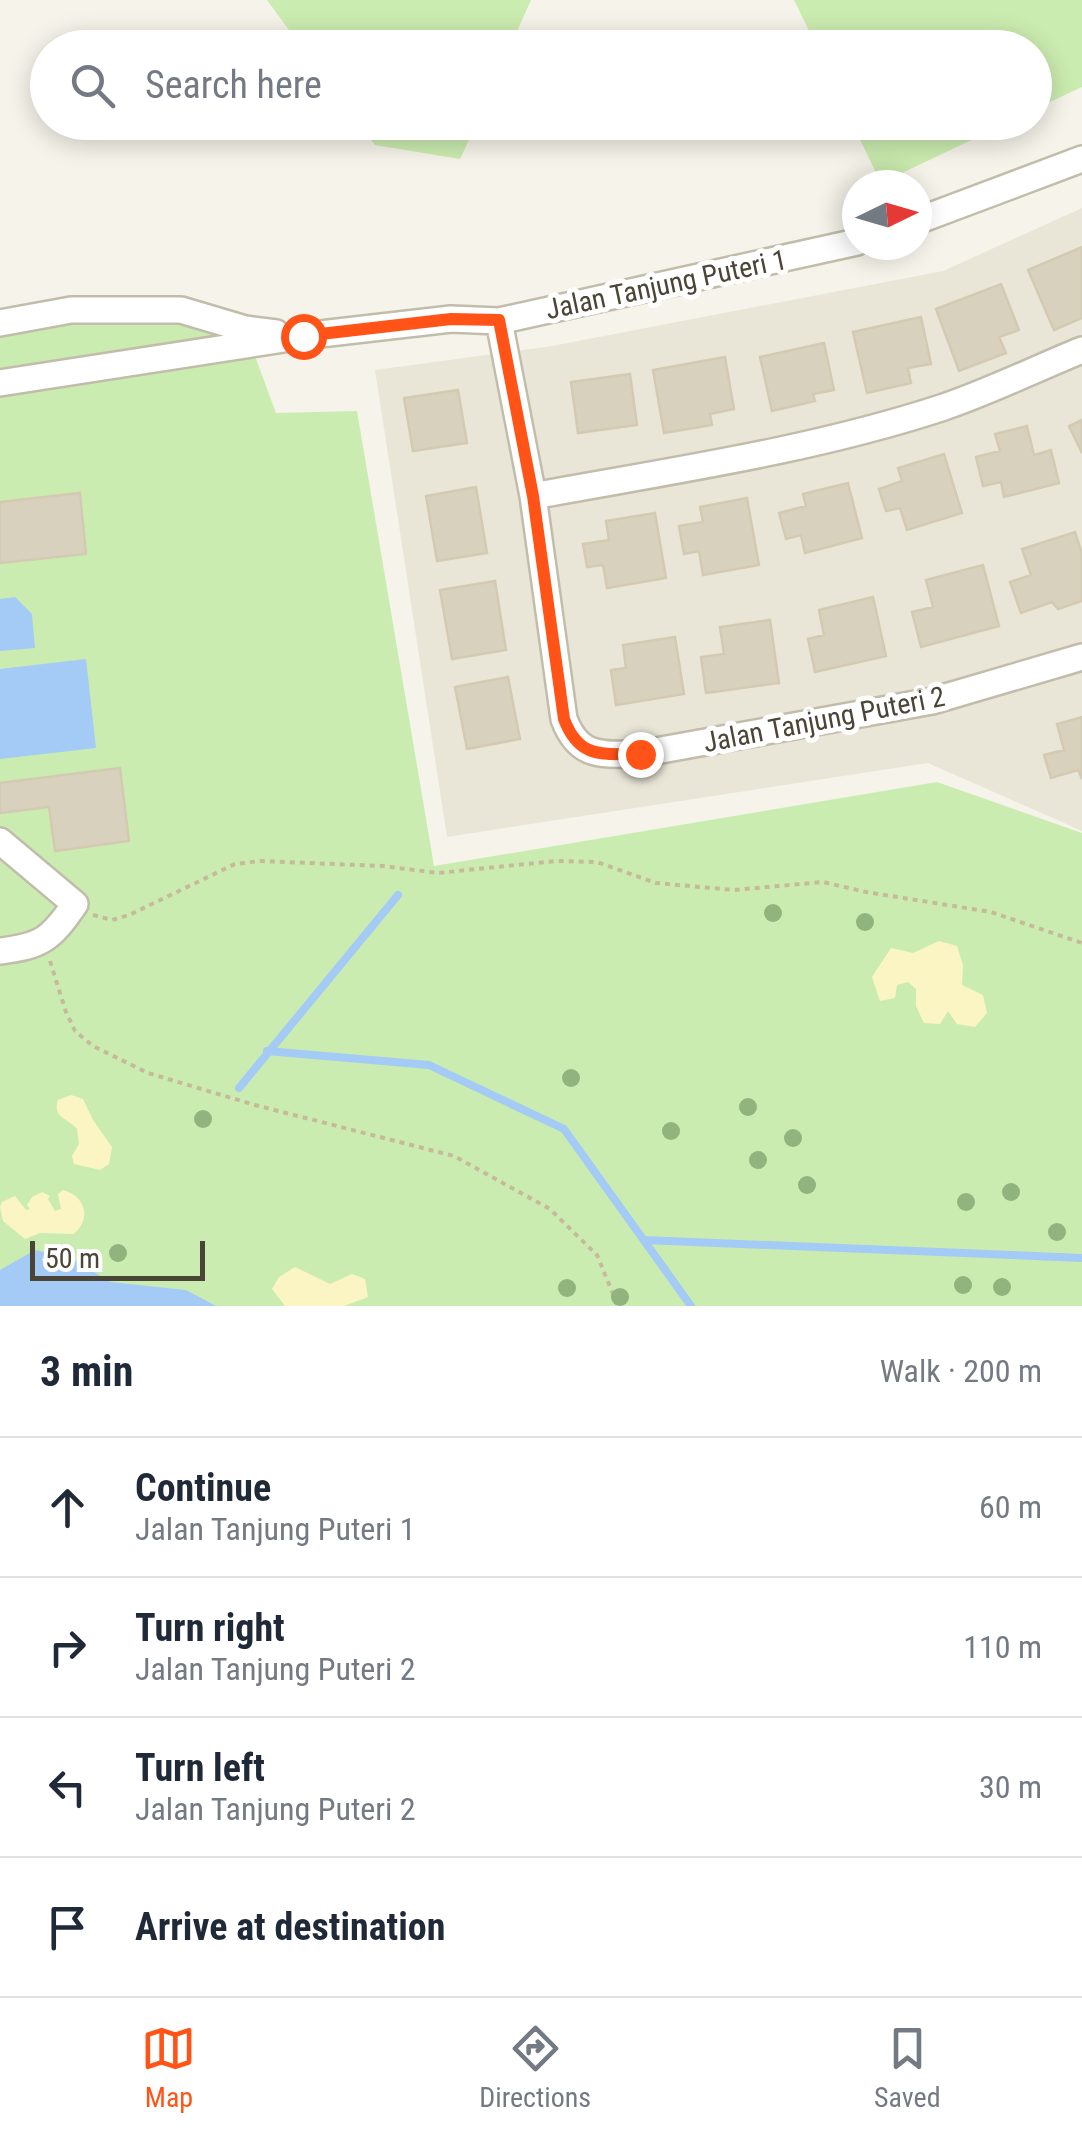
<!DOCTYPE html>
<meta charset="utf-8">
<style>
body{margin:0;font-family:"Roboto Condensed",sans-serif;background:#f6f6f7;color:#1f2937}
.compass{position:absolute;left:842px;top:170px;width:90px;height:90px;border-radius:50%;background:#fff;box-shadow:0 5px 25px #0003;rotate:85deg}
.scale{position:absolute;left:30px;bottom:25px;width:175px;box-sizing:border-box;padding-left:10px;border:5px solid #4a4537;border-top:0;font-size:28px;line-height:35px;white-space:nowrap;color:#4a4537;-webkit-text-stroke:8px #fff;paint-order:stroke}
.stop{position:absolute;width:30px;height:30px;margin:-22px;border:8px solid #ff5317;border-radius:50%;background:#fff}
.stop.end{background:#ff5317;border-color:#fff;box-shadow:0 2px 10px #0008}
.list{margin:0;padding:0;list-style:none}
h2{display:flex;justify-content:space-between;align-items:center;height:130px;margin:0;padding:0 40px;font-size:42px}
h2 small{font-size:32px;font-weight:400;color:#747a83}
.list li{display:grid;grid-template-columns:65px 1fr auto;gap:30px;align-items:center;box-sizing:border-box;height:140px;padding:0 40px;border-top:2px solid #e0e1e3}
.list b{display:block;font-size:38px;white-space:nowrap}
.list p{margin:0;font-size:32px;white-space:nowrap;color:#747a83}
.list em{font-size:32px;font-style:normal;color:#747a83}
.icon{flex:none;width:55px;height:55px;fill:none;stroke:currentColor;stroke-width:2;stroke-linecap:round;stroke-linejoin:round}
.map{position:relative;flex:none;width:1082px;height:1306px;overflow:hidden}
.search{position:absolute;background:#fff;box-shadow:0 5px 25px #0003;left:30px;right:30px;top:30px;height:110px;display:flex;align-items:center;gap:25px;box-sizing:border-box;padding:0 35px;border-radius:55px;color:#747a83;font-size:38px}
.sheet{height:690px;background:#fff}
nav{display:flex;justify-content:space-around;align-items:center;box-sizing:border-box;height:140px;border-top:2px solid #e0e1e3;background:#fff;font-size:28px;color:#747a83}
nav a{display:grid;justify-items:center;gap:5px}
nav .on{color:#ff5317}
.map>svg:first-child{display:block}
.residential{fill:#eae6d7}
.green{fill:#cbecb0}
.sand{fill:#fbf5c4}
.water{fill:#a3cbf5}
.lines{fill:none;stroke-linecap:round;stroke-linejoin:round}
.stream{stroke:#a3cbf5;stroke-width:8}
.building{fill:#d8d1be;stroke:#d4cab1;stroke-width:2.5}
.minor-casing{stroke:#c2bdab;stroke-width:30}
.path{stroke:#c5bb9c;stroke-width:4;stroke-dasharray:5 5;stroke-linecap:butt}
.minor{stroke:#fff;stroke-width:25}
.tree{fill:#91b47e}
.route{stroke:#ff5317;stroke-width:12}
.labels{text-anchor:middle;stroke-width:10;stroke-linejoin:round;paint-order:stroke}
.street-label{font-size:28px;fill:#4a4537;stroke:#fff}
</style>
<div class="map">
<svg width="1082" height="1306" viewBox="0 0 1082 1306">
<rect width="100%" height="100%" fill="#f6f3ea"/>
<path class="residential" d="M1082,208V831L928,763L447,837L375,370L552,346L943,271Z"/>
<path class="green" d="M267,0H531L510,47L302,48Z
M794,0H1082V87L1035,109L1034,48L817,47Z
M358,123H477L460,159L375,145Z
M852,123H1007L881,183Z
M71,310L245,329L276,413L357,411L434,866L937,782L1082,833V1306H0V323Z"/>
<path class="sand" d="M939,941L957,946L963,965L962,985L983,995L987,1013L975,1027L957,1024L948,1011L940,1024L924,1023L916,1006V989L908,982L897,985L895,998L880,1001L872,977L891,948L913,953Z
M71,1095L83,1099L93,1120L112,1147L109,1164L100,1170L74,1164L72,1156L79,1144L77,1129C68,1118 52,1118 58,1100Z
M63,1190C85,1196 92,1218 74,1234L40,1233L25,1239L3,1221L0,1207L2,1202L15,1196L26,1210L30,1209L27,1205L32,1197L42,1192L50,1196L48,1199L55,1211L61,1209L58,1194Z
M295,1267L330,1284L352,1274L365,1279L368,1297L344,1306H285L272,1289L279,1277Z"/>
<path class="water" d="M15,597L32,614L35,648L0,651V599Z
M86,659L96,748L0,759V669Z
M35,1250L70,1258L111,1282L186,1290L216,1306H0V1270Z"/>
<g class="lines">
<path class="stream" d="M267,1051L429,1065L564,1129L691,1306
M239,1088L398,895
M644,1240L1082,1258"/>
</g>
<path class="building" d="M1082,247V318L1054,330L1028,270Z
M1001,284L1019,330L999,337L1006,353L959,371L936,309Z
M921,317L931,364L908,368L911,383L867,393L853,332Z
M824,343L834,390L813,394L815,401L772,411L760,357Z
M725,357L734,409L710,414L712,425L664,433L653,370Z
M630,374L637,425L578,433L571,382Z
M458,390L467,443L413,451L404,398Z
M1082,420V453L1069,426Z
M1027,426L1034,455L1051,450L1059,483L1004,497L1001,482L983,486L976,457L1000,451L995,434Z
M944,454L962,513L907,530L900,508L886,511L879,489L902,481L898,468Z
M848,483L862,538L805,553L801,535L786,539L779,513L806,506L803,494Z
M476,487L487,553L437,561L426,496Z
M80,493L86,554L0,563V502Z
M747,498L759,565L703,575L699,551L684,554L679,526L703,522L700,507Z
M655,513L666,578L607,588L603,565L587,567L583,544L609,540L606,521Z
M1075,532L1082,554V601L1058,609L1052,602L1021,613L1010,582L1031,575L1022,549Z
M983,565L999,626L921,647L912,612L933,607L926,580Z
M495,581L506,650L452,659L440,590Z
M873,597L886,656L815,672L808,639L824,635L819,610Z
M770,620L779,683L706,693L701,657L724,654L720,627Z
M675,637L684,694L616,705L611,670L626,668L623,645Z
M508,677L520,739L467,749L455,687Z
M1082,717V779L1078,770L1051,778L1044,755L1064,750L1057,724Z
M120,768L129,841L55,851L49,807L0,813V783Z"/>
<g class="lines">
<g class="minor-casing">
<path id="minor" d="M917,221L1082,159
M499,321L533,496L564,719C579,759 602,754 639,754L932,701L1082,657
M0,323L71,310H181L245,329L276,333
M0,383L303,336L451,319L499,321L857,242
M533,496C669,471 809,451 941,408C989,392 1035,369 1082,350
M0,841L75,904C51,939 42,946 0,951"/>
</g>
<path class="path" d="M93,915L112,920L129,915L235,864L260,861L383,866L438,873L557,861L597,862L656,883L734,890L823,882L866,892L991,912L1082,943
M50,961L66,1012L75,1031L93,1046L148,1073L255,1105L454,1156L550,1209L597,1255L618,1306"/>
<use href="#minor" class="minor"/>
</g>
<g class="tree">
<circle cx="773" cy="913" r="9"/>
<circle cx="865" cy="922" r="9"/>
<circle cx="571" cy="1078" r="9"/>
<circle cx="748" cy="1107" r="9"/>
<circle cx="203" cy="1119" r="9"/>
<circle cx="671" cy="1131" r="9"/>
<circle cx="793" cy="1138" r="9"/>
<circle cx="758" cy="1160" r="9"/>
<circle cx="807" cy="1185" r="9"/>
<circle cx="1011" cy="1192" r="9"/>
<circle cx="966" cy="1202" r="9"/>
<circle cx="1057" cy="1232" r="9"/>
<circle cx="118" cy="1253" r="9"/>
<circle cx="963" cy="1285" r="9"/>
<circle cx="1002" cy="1287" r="9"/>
<circle cx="567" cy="1288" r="9"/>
<circle cx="620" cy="1297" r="9"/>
</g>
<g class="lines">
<path class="route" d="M303,336L451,319L499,320L533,496L564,719C579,759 602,754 640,754"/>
</g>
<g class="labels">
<g class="street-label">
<text transform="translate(666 284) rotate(-12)" y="10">Jalan Tanjung Puteri 1</text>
<text transform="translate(824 719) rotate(-11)" y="10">Jalan Tanjung Puteri 2</text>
</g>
</g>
</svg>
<svg class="compass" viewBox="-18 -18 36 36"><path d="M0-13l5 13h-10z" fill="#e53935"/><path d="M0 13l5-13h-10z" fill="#747a83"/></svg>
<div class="scale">50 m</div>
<div class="stop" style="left:303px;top:336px"></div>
<div class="stop end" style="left:640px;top:754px"></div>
<div class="search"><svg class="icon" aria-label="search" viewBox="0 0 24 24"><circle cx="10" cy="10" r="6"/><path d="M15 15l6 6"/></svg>Search here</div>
</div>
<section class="sheet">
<h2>3 min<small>Walk · 200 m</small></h2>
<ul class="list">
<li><svg class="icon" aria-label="ahead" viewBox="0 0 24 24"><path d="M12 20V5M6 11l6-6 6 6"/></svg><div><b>Continue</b><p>Jalan Tanjung Puteri 1</p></div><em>60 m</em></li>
<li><svg class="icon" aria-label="right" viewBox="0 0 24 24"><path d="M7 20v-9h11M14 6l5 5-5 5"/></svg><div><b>Turn right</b><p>Jalan Tanjung Puteri 2</p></div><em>110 m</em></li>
<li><svg class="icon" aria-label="left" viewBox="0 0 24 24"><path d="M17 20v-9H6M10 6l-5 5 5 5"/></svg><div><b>Turn left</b><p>Jalan Tanjung Puteri 2</p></div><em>30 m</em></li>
<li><svg class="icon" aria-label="arrive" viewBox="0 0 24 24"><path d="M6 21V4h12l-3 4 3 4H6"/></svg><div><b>Arrive at destination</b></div></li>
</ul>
</section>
<nav>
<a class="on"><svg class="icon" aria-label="map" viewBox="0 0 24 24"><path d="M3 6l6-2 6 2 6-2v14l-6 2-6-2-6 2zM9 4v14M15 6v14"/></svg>Map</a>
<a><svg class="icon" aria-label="directions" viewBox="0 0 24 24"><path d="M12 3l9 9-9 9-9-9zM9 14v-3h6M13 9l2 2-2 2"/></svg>Directions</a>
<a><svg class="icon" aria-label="saved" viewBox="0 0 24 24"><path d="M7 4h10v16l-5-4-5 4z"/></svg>Saved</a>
</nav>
